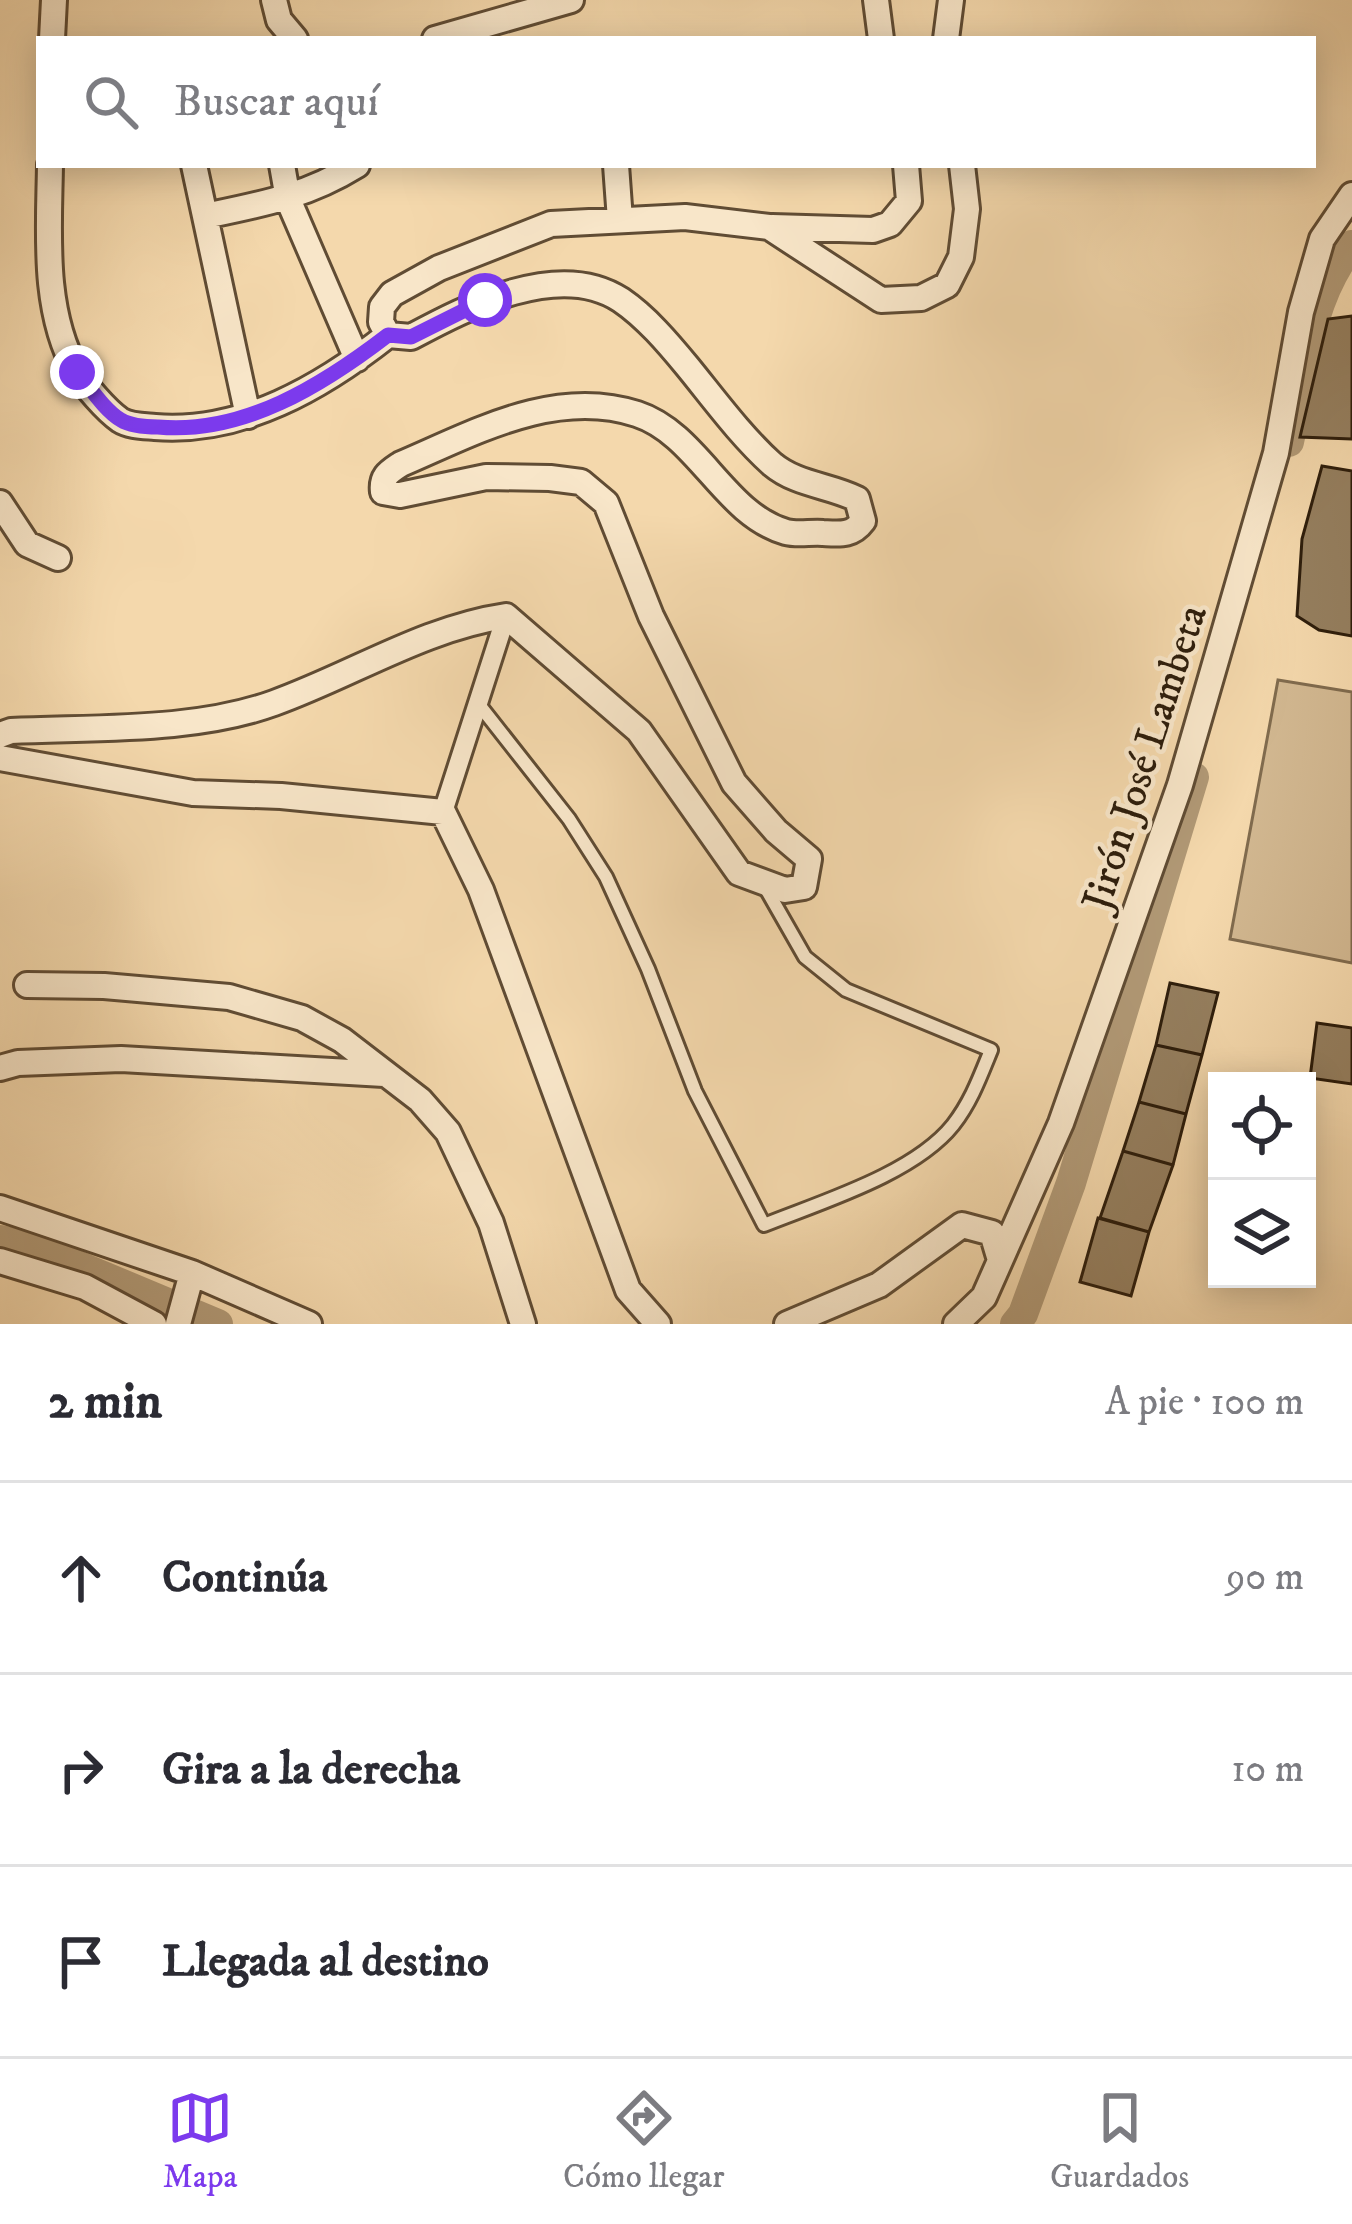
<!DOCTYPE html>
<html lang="es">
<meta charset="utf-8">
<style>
body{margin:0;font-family:"IM FELL DW Pica",serif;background:#f2f2f3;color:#2b2b33}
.controls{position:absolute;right:36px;bottom:36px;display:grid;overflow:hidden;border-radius:0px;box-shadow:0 6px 30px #0003}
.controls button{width:108px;height:108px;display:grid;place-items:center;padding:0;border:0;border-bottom:3px solid #e1e1e2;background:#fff;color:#2b2b33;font:60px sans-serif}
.stop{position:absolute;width:36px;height:36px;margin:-27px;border:9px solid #7c3aed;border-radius:50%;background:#fff}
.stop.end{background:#7c3aed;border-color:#fff;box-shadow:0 3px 12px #0008}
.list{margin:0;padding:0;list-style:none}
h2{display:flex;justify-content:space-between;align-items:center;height:156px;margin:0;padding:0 48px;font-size:51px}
h2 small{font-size:39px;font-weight:400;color:#7c7c81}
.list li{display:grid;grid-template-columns:78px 1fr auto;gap:36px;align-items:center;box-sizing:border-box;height:192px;padding:0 48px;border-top:3px solid #e1e1e2}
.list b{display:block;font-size:45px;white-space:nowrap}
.list em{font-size:39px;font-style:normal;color:#7c7c81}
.icon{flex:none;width:66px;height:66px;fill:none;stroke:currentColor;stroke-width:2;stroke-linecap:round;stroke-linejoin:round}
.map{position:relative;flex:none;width:1352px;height:1324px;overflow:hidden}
.search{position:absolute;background:#fff;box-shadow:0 6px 30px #0003;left:36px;right:36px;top:36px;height:132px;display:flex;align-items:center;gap:30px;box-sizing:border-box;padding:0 42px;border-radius:0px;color:#7c7c81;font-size:45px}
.sheet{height:732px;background:#fff}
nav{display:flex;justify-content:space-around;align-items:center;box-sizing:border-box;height:168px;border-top:3px solid #e1e1e2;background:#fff;font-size:33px;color:#7c7c81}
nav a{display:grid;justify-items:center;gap:6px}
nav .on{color:#7c3aed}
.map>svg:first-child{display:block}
.green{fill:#d2b891;stroke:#806b4e;stroke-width:3}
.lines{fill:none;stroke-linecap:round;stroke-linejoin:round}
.canal{stroke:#b19976;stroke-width:30}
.building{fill:#957f5f;stroke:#2e1e0c;stroke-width:3}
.service-casing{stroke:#604c34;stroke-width:18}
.pedestrian-casing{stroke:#604c34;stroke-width:24}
.minor-casing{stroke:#604c34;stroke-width:30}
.service{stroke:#f8e6c9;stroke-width:12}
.pedestrian{stroke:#f8e6c9;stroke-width:18}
.minor{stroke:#f8e6c9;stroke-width:24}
.route{stroke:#7c3aed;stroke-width:15}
.labels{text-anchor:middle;stroke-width:9;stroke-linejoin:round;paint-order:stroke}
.street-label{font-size:42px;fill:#2e1e0c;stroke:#f8e6c9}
</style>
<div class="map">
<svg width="1352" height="1324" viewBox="0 0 1352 1324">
<rect width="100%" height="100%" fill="#f4d8ac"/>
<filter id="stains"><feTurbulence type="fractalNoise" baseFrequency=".00167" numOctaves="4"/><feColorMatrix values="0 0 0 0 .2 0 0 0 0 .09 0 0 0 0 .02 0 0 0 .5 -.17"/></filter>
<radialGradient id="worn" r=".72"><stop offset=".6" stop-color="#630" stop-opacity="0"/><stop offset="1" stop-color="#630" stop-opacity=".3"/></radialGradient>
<path class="green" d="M1278,680L1352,692V963L1230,939Z"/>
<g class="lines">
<path class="canal" d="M1289,442C1303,376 1308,299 1352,245
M0,1240L36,1248L218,1324
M1015,1324L1023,1314L1071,1183L1194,777"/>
</g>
<path class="building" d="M1352,316V439L1300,437L1328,319Z
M1322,466L1352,471V636L1319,630L1297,616L1302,539Z
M1170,983L1218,993L1202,1055L1156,1045Z
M1317,1023L1352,1028V1084L1310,1078Z
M1156,1045L1202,1055L1186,1114L1139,1102Z
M1139,1102L1186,1114L1173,1165L1123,1151Z
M1123,1151L1173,1165L1149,1232L1100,1218Z
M1098,1218L1149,1232L1131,1296L1080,1282Z"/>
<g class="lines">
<g class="service-casing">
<path id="service" d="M477,702L569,819L606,877L648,969L695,1091L764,1225C821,1202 914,1174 953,1125C971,1102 980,1077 991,1050L846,990L805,957L765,887"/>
</g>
<g class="pedestrian-casing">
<path id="pedestrian" d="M443,812L506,616"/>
</g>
<g class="minor-casing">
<path id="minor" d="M274,0L279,20L295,39
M876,0L881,39
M52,39L54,0
M435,39L571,0
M946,39L951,0
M50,165C49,232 42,311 77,372C85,386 106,410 120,420C129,426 144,426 155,427C242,434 322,387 388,335
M194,165L248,416
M282,165L288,199L357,359
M616,165L620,220
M205,216C263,204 307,196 357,165
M772,227L873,230L890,224L909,201L906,165
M0,503L27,544L58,558
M0,735L11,731C95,727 194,732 274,703C352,675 424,628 506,616L639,731L739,873L785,890L804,887L809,859L776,831L734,783L651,616L606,503L581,482L550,478L486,477L400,495L383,492C381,476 389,472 401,464C474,433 555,387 637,414C698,434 724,514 786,532C797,535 811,532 823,533C840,534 852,536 863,521L857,499C829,485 797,485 772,464C740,435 714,399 687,366C668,343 646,317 621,300C559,259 467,307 411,337L388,335L381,322L382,307L392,294L439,268L551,224L685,217L769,227L881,300L921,298L947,285L961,257L967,209L962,165
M0,758L193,793L281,796L443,812L481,890L628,1290L658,1324
M27,985L104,986L229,997L302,1018L342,1040L420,1100L448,1132L491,1223L523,1324
M0,1068L18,1063L121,1059L384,1074
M0,1208L192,1273L309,1324
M0,1261L85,1287L154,1324
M178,1324L192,1273
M787,1324L879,1285L962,1225L992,1233L1000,1260
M956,1324L984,1297L1061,1123L1180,785L1276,453L1301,312L1322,239L1352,195"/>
</g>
<use href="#service" class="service"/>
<use href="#pedestrian" class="pedestrian"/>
<use href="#minor" class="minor"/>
</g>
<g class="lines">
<path class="route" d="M77,372C89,386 105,411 121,420C131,426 146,427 158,427C243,435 323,385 388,335L411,337L485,300"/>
</g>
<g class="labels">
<g class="street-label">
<text transform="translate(1143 757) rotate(-72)" y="15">Jirón José Lambeta</text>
</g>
</g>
<rect width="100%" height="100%" filter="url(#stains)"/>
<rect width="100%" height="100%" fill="url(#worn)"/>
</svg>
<div class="controls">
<button><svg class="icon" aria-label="locate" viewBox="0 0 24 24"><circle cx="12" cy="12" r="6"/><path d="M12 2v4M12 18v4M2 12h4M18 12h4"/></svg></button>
<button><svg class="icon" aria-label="layers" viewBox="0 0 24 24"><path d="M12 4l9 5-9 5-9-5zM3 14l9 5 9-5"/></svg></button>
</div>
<div class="stop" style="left:485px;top:300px"></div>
<div class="stop end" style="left:77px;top:372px"></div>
<div class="search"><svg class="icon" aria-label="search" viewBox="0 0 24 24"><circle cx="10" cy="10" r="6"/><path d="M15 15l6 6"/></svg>Buscar aquí</div>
</div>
<section class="sheet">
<h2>2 min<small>A pie · 100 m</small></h2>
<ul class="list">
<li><svg class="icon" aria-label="ahead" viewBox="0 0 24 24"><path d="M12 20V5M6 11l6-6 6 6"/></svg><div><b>Continúa</b></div><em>90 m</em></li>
<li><svg class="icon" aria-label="right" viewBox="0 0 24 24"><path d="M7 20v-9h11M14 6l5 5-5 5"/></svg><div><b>Gira a la derecha</b></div><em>10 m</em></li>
<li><svg class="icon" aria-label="arrive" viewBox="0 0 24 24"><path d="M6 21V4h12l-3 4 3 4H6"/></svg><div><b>Llegada al destino</b></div></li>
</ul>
</section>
<nav>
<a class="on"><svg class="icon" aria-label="map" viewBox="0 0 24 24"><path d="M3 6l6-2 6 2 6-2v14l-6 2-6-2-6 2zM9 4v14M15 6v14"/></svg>Mapa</a>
<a><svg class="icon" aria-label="directions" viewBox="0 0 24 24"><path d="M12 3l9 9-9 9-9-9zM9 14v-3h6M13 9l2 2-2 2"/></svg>Cómo llegar</a>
<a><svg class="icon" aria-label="saved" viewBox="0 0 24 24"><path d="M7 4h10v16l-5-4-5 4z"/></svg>Guardados</a>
</nav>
